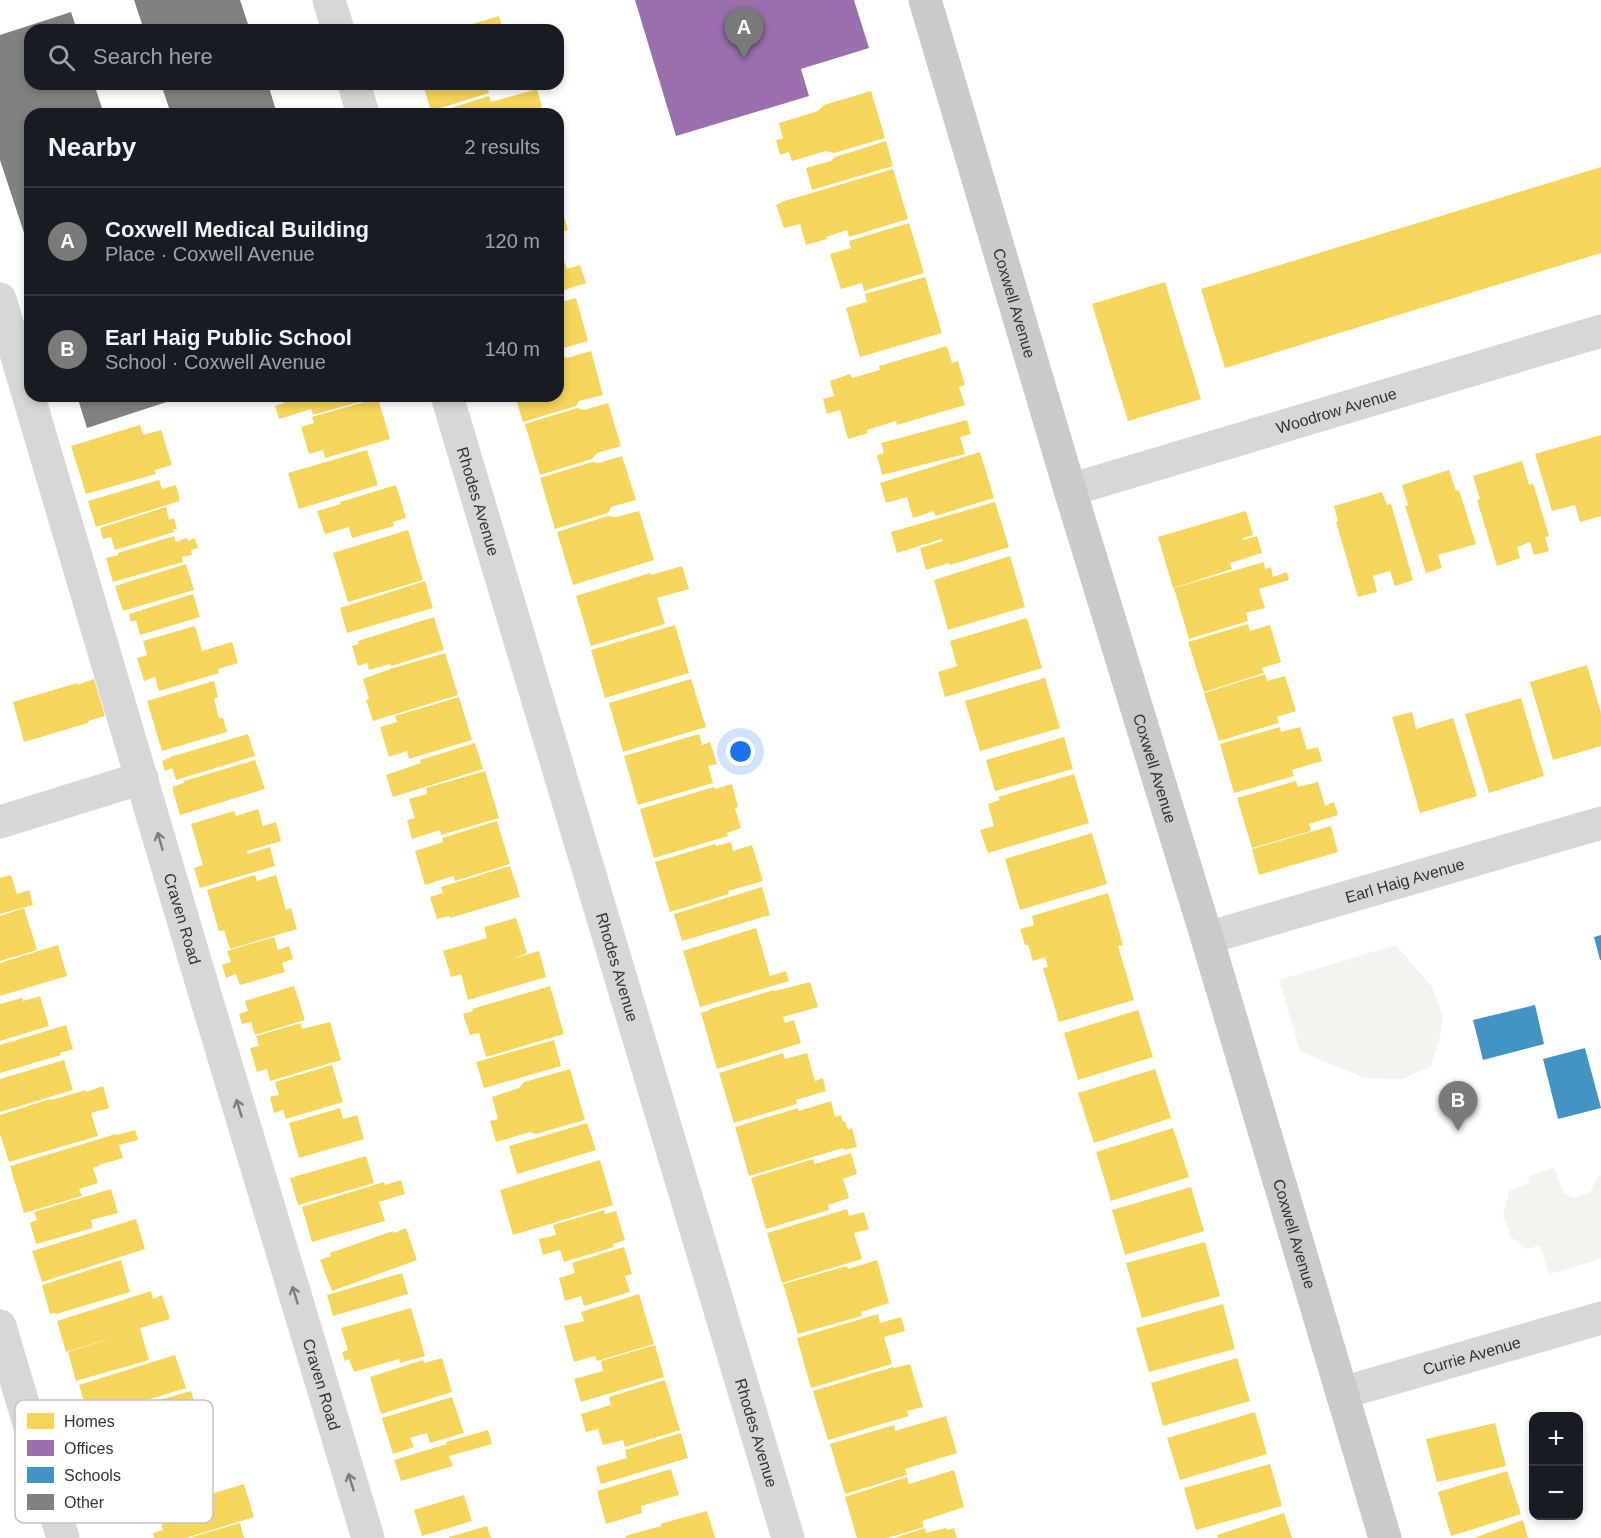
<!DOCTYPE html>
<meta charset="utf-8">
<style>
body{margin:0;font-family:Arial,sans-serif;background:#242831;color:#f1f3f6}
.controls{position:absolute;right:18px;bottom:18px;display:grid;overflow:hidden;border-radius:12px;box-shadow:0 3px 9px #0003}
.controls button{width:54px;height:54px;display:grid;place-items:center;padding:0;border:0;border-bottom:2px solid #363941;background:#171b24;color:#f1f3f6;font:30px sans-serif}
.you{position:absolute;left:741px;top:752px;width:21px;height:21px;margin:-15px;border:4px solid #fff;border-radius:50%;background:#1a73e8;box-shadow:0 0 0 9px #1a73e833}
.badge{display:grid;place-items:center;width:39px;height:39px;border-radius:50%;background:#7a7a7a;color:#fff;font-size:20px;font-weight:700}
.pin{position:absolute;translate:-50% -50px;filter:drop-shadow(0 2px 3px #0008)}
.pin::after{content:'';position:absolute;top:32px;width:21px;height:18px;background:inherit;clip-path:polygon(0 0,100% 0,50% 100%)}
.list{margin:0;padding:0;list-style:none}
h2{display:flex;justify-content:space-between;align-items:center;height:78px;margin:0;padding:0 24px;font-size:26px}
h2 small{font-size:20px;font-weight:400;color:#9ea1a6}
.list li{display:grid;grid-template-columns:39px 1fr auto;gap:18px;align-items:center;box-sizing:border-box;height:108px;padding:0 24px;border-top:2px solid #363941}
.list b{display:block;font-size:22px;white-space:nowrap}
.list p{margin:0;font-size:20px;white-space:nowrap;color:#9ea1a6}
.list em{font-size:20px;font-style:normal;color:#9ea1a6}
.icon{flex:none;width:33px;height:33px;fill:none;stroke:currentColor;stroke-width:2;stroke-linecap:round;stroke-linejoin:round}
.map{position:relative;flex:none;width:1601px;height:1538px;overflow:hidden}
.search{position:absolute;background:#171b24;box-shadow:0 3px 9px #0003;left:24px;top:24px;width:540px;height:66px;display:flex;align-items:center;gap:15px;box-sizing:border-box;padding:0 21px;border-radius:18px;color:#9ea1a6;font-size:22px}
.panel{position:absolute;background:#171b24;box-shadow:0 3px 9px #0003;left:24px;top:108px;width:540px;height:294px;border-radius:18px}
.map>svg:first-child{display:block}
.green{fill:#f1f5ed}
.homes{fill:#f6d55c}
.offices{fill:#9970ab}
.schools{fill:#4393c3}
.building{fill:#818181}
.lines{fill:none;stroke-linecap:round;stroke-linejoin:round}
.minor{stroke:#d7d7d7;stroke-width:33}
.primary{stroke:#cacaca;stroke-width:33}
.oneway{stroke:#7d7d7d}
.labels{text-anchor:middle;stroke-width:6;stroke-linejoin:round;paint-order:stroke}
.street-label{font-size:16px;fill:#333;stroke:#fff}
.key{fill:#fff;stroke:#c2c2c2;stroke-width:1.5}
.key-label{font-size:16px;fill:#333}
</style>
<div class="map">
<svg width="1601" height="1538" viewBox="0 0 1601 1538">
<rect width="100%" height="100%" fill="#fff"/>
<path class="green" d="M1396,945L1432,987L1443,1017L1440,1038L1431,1066L1403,1079L1364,1078L1300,1051L1279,980Z
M1554,1168L1564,1193L1573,1198L1590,1192L1598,1176H1601V1259L1549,1274L1540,1245L1527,1249L1511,1237L1503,1216L1509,1191L1530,1183L1527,1177Z"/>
<path class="homes" d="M499,16L503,30H456V29Z
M423,84H492V85L487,86L489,93L431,111Z
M537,89L542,107L532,110L533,114H432L489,96L491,102Z
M871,91L885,138L834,153L826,151L792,161L789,152L780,155L776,140L783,139L779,123L818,111L824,105Z
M886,141L893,166L812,190L806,168L831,161L835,157Z
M1601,167V253L1225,368L1201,289Z
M893,169L908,219L849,237L847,230L826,237L827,239L806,245L800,224L784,228L776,205L781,203V202Z
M564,216L568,230L558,233V218Z
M909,223L924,273L864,291L862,283L841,289L830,254L851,248L849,241Z
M558,242L567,269L580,265L586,283L558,292Z
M925,277L942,333L860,357L846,308L867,302L865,294Z
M1165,282L1201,399L1128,421L1092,304Z
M576,298L588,341L564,348L558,355V303Z
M947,346L952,363L958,361L965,385L959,387L965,405L897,425L896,421L867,430L868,433L848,439L840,410L827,414L823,399L834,396L830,381L850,374L852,378L880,370L879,366Z
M591,351L603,395L579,401L576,406L523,422L515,396H558V357L562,355L567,358Z
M282,396H377V397L313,415L311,409L279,419L275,406L284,403Z
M378,398L390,439L325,458L323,450L309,454L301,427L314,423L312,417Z
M608,403L621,446L597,453L592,459L540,475L525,424L577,408L584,410Z
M967,420L971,434L960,437L965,454L882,475L877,455L884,453L881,443Z
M140,425L143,435L161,430L172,465L155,470L156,474L86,494L71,446Z
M1601,435V516L1580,522L1575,505L1552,511L1535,454Z
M367,450L378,485L299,509L288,473Z
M980,452L994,498L935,516L934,511L913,518L907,497L886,503L880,483Z
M622,456L636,500L611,507L608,513L555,529L540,478L592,462L599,463Z
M1522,461L1529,485L1533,483L1549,536L1545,537L1549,551L1534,555L1530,542L1517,547L1520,558L1497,566L1477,500L1480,499L1473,476Z
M1449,470L1456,491L1459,490L1476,544L1438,555L1442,568L1426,573L1405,506L1408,505L1402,485Z
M159,480L162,489L176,485L180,501L96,527L88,501Z
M396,485L406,518L393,522L394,526L352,538L349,527L325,534L317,511L341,504L340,502Z
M1382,492L1387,505L1391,504L1413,580L1395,586L1390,571L1373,576L1377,592L1358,597L1336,522L1338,521L1334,506Z
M995,502L1009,547L950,565L949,563L926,570L920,548L943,541L942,539L897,553L891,532Z
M166,507L169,520L174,518L177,529H173L174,532L115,550L111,537L103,539L100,528Z
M639,511L654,560L573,585L557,532L608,516L616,517Z
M1246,511L1253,535L1243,538V540L1257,536L1262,553L1230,563L1232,569L1173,588L1158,537Z
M408,530L423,580L348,602L333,553Z
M174,536L176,542L187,538L188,541L195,538L198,548L191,550L192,555L182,557L183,562L113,582L106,558L118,555V553Z
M1010,556L1025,607L948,630L934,580Z
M1264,562L1265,569L1271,567L1273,577L1287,572L1289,580L1259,589L1265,608L1246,613L1248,621L1189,639L1174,588Z
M186,564L194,590L123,611L115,586Z
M682,566L689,589L657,598L665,624L591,646L576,596L650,573L651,575Z
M425,581L433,608L347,633L340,608Z
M193,594L200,617L140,635L136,620L131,622L129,614Z
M434,617L444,650L391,666L390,664L369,670L367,663L358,666L352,646L359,644L358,641Z
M1027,618L1042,668L945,697L938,672L957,666L950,641Z
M1248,624L1250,631L1270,625L1281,662L1262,668L1264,673L1204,692L1188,642Z
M675,625L689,673L605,698L591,650Z
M195,626L202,651L232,642L238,663L218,669L219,673L159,691L155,677L144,681L137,658L147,655L143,641Z
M445,653L458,695L373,721L366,700L369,699L363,679L390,669Z
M1587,665L1601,713V746L1553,760L1530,682Z
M1265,674L1267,681L1285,676L1296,711L1277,717L1279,723L1219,741L1204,693Z
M1045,678L1060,728L980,751L965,701Z
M94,679L105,716L88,721V723L24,742L13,702L77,683V685Z
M691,679L706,727L623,752L609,703Z
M214,681L218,697L214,699L219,718H223L227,732L162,751L147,701Z
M459,697L472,740L409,759L407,751L389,757L380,727L397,722L395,716Z
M1521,698L1544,776L1489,793L1465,714Z
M1412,712L1416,729L1453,718L1477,796L1420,813L1392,717Z
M1280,727L1281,732L1300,727L1307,750L1318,747L1322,761L1292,770L1294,776L1234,793L1220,744Z
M248,734L255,756L176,780L172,768L165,771L162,761L170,758V757Z
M699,734L702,745L710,742L717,764L708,766L713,783L638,805L624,756Z
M1064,737L1073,769L995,791L986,760Z
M475,743L483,769L393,797L386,775L421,763L420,760Z
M255,760L265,789L180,815L172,787L184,783V781Z
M485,771L499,818L441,835L440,830L412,839L407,820L415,818L409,799L427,794L426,788Z
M1074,774L1089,823L988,853L980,830L994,826L988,804L1000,800L998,797Z
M1296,781L1298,787L1318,782L1325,806L1334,802L1338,815L1309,824L1311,831L1252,848L1237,798Z
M732,784L738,807L735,808L741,828L727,833L728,836L654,858L640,809L714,787L715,789Z
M258,809L263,826L276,822L281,841L247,851L248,854L270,847L275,866L200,888L194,868L203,865L191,824L234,811L236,816Z
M497,821L510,864L455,881L453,876L425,885L415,851L443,842L442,838Z
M1331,826L1338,852L1259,875L1252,849Z
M1092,833L1107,884L1020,910L1005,859Z
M731,842L733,851L752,845L763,881L728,891L729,894L670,912L655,862L715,844L716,846Z
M510,866L520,897L450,918L449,916L437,919L430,897L443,893L441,887Z
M11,875L17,894L29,890L33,905L0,914V878Z
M255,875L257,881L276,875L286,910L291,908L297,929L230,949L224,930L219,931L207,890Z
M762,887L770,915L682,941L674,914Z
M1108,893L1123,945L1118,946L1134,1000L1059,1022L1043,968L1048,967L1045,957L1033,961L1028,945H1025L1020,929L1034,925L1032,916Z
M24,908L37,950L0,961V916Z
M516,918L527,953L512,959L539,951L546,977L468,1000L461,974L451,977L443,951L487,938L484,927Z
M756,928L770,976L786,971L789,981L700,1007L683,951Z
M274,937L278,950L289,946L293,959L282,963L285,972L240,985L236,974L226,978L222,965L231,962L227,951Z
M58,945L67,976L0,996V963Z
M810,982L818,1007L783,1017L785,1023L794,1020L801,1043L717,1069L701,1013L710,1010V1009L774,990L775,991Z
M294,986L305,1020L255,1035L251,1022L242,1024L239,1014L248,1011L245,1001Z
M550,986L564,1034L486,1057L479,1033L470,1035L463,1014L473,1011L472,1009Z
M40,996L49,1026L0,1041V1004L22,998L23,1001Z
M1138,1010L1153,1057L1078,1080L1064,1033Z
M330,1022L341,1060L270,1081L267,1069L257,1072L250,1048L259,1046L256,1036L301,1023L302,1029Z
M66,1025L73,1049L60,1053L61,1055L0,1073V1045Z
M554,1040L561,1066L484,1088L476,1062Z
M783,1053L785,1059L807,1053L815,1081L823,1078L826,1091L796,1100L797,1104L734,1123L719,1073Z
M64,1060L73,1090L0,1112V1079Z
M332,1065L343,1102L286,1119L283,1110L274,1113L270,1097L279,1095L275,1082Z
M570,1069L585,1120L536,1134L530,1132L496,1142L490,1121L498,1119L492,1097L519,1088L524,1082Z
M1155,1069L1171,1118L1094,1143L1078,1093Z
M103,1086L109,1108L91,1113L98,1136L9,1162L0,1134V1115L50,1099L51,1100L86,1090V1092Z
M831,1101L835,1117L841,1115L843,1122L845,1121L848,1130L852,1128L857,1147L844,1150L843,1148L749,1176L735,1127L798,1108L799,1111Z
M340,1108L343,1119L357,1115L364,1139L299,1158L289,1123Z
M587,1123L596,1150L517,1174L509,1146Z
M1173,1128L1189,1177L1111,1201L1096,1152Z
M135,1130L138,1140L119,1145L123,1158L99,1165V1166L93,1168L98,1183L79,1189L82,1196L24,1213L10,1166L116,1134L117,1135Z
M851,1153L857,1174L843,1179L849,1198L828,1205L829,1210L766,1229L751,1178L813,1159L815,1164Z
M366,1156L374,1183L298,1205L290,1178Z
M600,1160L613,1205L513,1235L500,1190Z
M401,1180L405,1194L379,1202L385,1221L312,1242L302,1207L384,1182L385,1185Z
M1191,1187L1204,1231L1125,1255L1112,1210Z
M111,1189L118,1213L91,1220L93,1228L36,1244L30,1223L37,1220L34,1212Z
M847,1209L849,1216L864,1212L869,1229L854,1233L862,1259L782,1283L767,1233Z
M604,1210L605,1214L616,1211L625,1240L613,1244L614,1247L564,1262L560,1250L543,1255L539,1239L556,1235L553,1225Z
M136,1219L145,1249L42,1282L32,1251Z
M406,1228L417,1260L332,1291L320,1260L331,1256L330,1253L393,1231L394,1233Z
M1205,1242L1220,1296L1142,1318L1126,1263Z
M624,1247L632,1274L625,1276L630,1292L584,1306L581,1296L565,1301L559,1278L575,1273L572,1263Z
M121,1260L130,1292L56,1314L55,1313L50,1314L42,1285Z
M877,1260L889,1303L861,1312L862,1316L798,1334L783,1284L847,1266L848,1269Z
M402,1273L408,1294L333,1316L327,1295Z
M151,1291L153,1299L162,1295L170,1319L140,1328L149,1360L76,1381L68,1352L130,1332L66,1352L57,1321Z
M639,1294L654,1344L597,1361L595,1356L574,1362L564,1326L584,1321L581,1312Z
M1223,1304L1235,1349L1149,1372L1136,1328Z
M411,1308L425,1356L400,1363L399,1359L354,1372L349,1359L345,1361L342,1352L348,1350L341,1328Z
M878,1314L880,1323L901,1317L905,1331L884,1337L892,1364L811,1388L797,1338Z
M655,1345L664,1377L581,1402L574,1379L603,1371L601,1361Z
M175,1355L186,1388L89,1418L79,1385Z
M442,1358L452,1392L381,1414L370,1377L423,1360L424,1363Z
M1237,1358L1250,1401L1163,1426L1151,1383Z
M910,1364L923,1407L907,1411L909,1416L828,1440L813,1391L893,1367L894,1368Z
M665,1380L680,1430L625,1447L623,1440L603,1445L598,1429L586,1432L581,1414L611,1405L609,1397Z
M191,1391L197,1411L160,1422L163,1433L108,1450L107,1446L98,1449L91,1425L99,1422L98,1417Z
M452,1397L464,1433L430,1443L427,1433L410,1438L414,1447L393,1454L382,1418Z
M1255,1412L1267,1454L1180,1480L1167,1438Z
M946,1416L957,1453L905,1469L907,1475L845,1494L830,1444L894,1425L895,1431Z
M1495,1423L1506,1466L1437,1482L1426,1439Z
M488,1430L492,1444L449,1456L453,1466L401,1481L394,1460L447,1444L446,1442Z
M681,1433L688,1458L601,1484L596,1467L627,1458L625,1450Z
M1270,1464L1282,1506L1196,1530L1184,1488Z
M671,1469L679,1495L641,1506L642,1513L606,1524L597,1491Z
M954,1470L964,1507L922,1521L924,1527L887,1538H857L845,1497L907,1477L909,1484Z
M1507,1471L1521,1514L1451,1536L1438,1492Z
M244,1484L254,1517L186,1538H154L153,1533L163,1530L158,1510Z
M464,1495L472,1521L422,1536L414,1510Z
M707,1511L715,1538H626L625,1536L661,1526L660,1524Z
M1284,1513L1292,1538H1218L1217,1535Z
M1523,1520L1528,1538H1474Z
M240,1523L244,1538H192V1537Z
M487,1526L491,1538H449V1537Z
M925,1528L926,1533L946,1528L947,1530L954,1528L957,1538H894Z"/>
<path class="offices" d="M635,0H854L869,48L801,69L809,96L676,136Z"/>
<path class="schools" d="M1601,935V960H1600L1594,937Z
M1535,1005L1544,1044L1483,1060L1473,1020Z
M1585,1048L1601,1108L1558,1119L1543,1059Z"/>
<path class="building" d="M134,0H240L250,30H144Z
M71,12L77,30H30V84H94L104,114H30V251L0,160V35Z
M161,84H268L277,114H171Z
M77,396H185L87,428Z"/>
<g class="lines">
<g class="minor">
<path d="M329,0L338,30"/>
<path d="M354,84L363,114"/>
<path id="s1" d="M0,299L204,991L368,1538"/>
<path id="s2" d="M447,396L788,1538"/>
<path id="s3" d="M1070,490L1601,331"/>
<path d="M0,822L142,778"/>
<path id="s4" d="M1207,938L1601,823"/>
<path d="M0,1326L63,1538"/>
<path id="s5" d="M1342,1393L1601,1318"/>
</g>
<path class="primary" id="s6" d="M925,0L1070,490L1207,938L1385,1538"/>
</g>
<defs><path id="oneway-shaft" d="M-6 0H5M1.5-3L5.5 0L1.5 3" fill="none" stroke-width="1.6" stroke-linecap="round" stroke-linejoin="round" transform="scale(1.5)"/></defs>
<g class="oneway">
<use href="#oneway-shaft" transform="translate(160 841) rotate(-106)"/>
<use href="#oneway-shaft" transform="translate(239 1108) rotate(-107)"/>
<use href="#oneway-shaft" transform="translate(295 1295) rotate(-107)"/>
<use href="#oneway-shaft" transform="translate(351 1482) rotate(-107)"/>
</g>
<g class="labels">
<g class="street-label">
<text dy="6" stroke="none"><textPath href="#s6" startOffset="316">Coxwell Avenue</textPath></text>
<text dy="6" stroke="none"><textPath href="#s3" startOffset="278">Woodrow Avenue</textPath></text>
<text dy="6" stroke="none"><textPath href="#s2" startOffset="110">Rhodes Avenue</textPath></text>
<text dy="6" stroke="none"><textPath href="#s6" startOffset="802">Coxwell Avenue</textPath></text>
<text dy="6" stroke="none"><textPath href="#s4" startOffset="206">Earl Haig Avenue</textPath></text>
<text dy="6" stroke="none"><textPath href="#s1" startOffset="646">Craven Road</textPath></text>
<text dy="6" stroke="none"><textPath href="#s2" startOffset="596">Rhodes Avenue</textPath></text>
<text dy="6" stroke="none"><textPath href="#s6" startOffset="1288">Coxwell Avenue</textPath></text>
<text dy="6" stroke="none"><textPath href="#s5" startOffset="135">Currie Avenue</textPath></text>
<text dy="6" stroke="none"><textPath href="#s1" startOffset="1132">Craven Road</textPath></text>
<text dy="6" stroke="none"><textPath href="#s2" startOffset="1082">Rhodes Avenue</textPath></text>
</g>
</g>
<rect x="15" y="1400" width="198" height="123" rx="9" class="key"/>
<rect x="27" y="1413" width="27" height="16" fill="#f6d55c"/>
<rect x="27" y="1440" width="27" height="16" fill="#9970ab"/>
<rect x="27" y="1467" width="27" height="16" fill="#4393c3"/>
<rect x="27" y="1494" width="27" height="16" fill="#818181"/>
<g class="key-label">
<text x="64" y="1427">Homes</text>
<text x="64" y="1454">Offices</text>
<text x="64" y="1481">Schools</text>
<text x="64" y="1508">Other</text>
</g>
</svg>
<div class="controls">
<button>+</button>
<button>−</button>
</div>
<div class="you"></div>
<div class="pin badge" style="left:744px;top:58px">A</div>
<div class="pin badge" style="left:1458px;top:1131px">B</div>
<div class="search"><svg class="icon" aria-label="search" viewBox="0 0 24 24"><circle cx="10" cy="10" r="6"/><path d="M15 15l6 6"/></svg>Search here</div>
<section class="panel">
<h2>Nearby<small>2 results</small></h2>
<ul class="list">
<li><span class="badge">A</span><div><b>Coxwell Medical Building</b><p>Place · Coxwell Avenue</p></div><em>120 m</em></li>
<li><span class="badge">B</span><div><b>Earl Haig Public School</b><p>School · Coxwell Avenue</p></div><em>140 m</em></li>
</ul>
</section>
</div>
